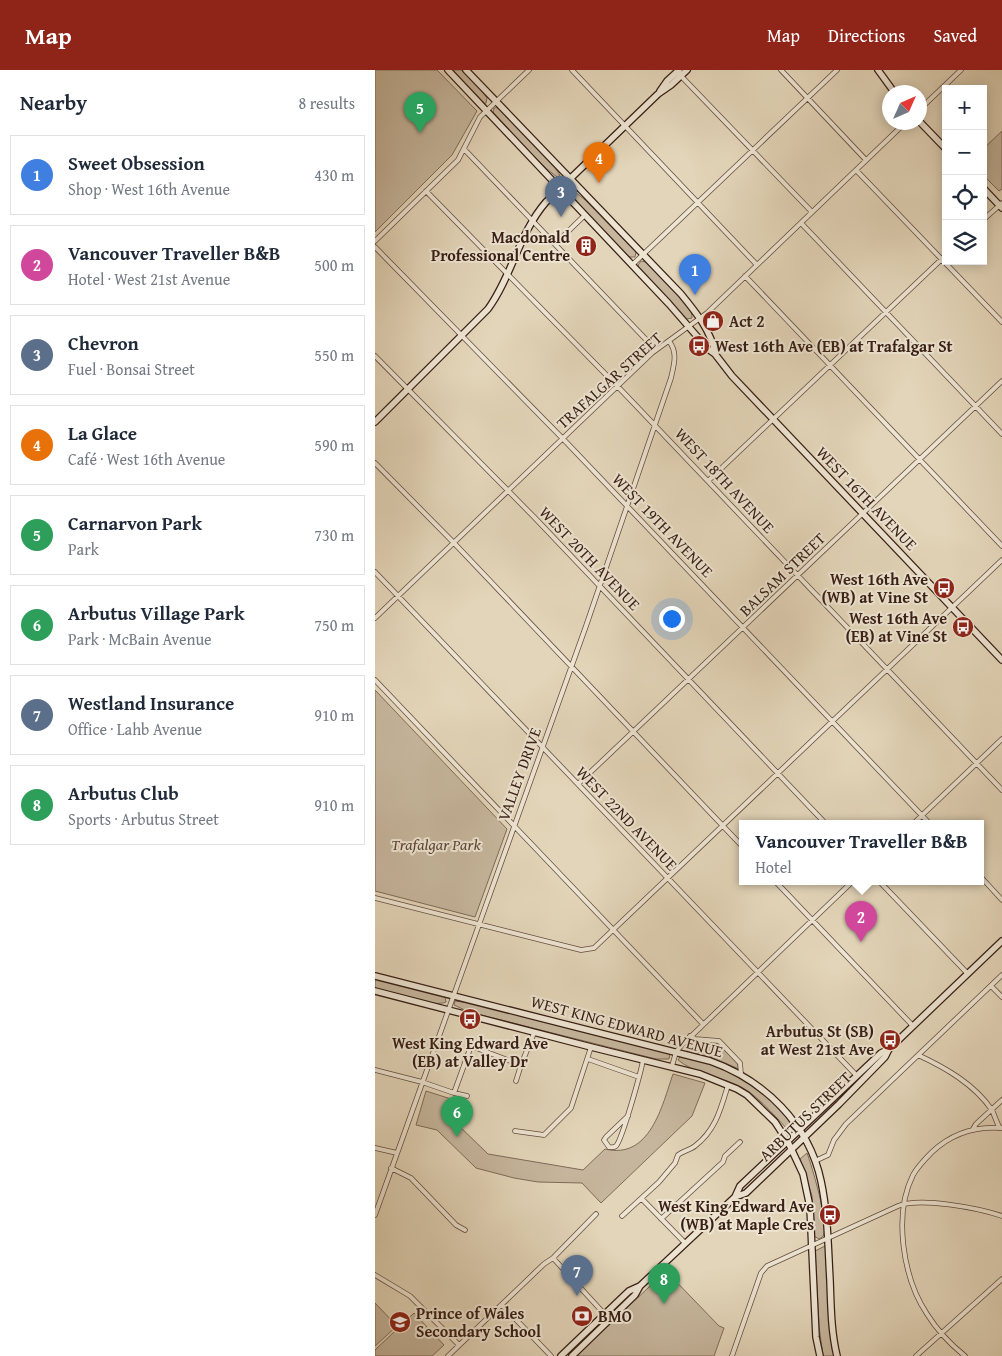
<!DOCTYPE html>
<meta charset="utf-8">
<style>
body{margin:0;font-family:"Gentium Book Plus",serif;background:#f6f6f7;color:#1f2937}
.controls{position:absolute;right:15px;top:15px;display:grid;overflow:hidden;border-radius:0px;box-shadow:0 2px 12px #0003}
.controls button{width:45px;height:45px;display:grid;place-items:center;padding:0;border:0;border-bottom:1px solid #e0e1e3;background:#fff;color:#1f2937;font:25px sans-serif}
.compass{position:absolute;left:507px;top:15px;width:45px;height:45px;border-radius:50%;background:#fff;box-shadow:0 2px 12px #0003;rotate:45deg}
.you{position:absolute;left:296px;top:548px;width:18px;height:18px;margin:-12px;border:4px solid #fff;border-radius:50%;background:#1a73e8;box-shadow:0 0 0 8px #1a73e833}
.badge{display:grid;place-items:center;width:32px;height:32px;border-radius:50%;background:#8f2418;color:#fff;font-size:16px;font-weight:700}
.pin{position:absolute;translate:-50% -41px;filter:drop-shadow(0 1px 2px #0008)}
.pin::after{content:'';position:absolute;top:26px;width:18px;height:15px;background:inherit;clip-path:polygon(0 0,100% 0,50% 100%)}
.popup{position:absolute;left:364px;top:750px;width:245px;height:65px;box-sizing:border-box;display:grid;place-content:center;border-radius:0px;background:#fff;filter:drop-shadow(0 1px 4px #0005);font-size:16px;white-space:nowrap;color:#747a83}
.popup b{font-size:19px;color:#1f2937}
.popup::after{content:'';position:absolute;left:50%;top:100%;margin-left:-10px;border:10px solid transparent;border-top-color:#fff}
.list{margin:0;padding:0;list-style:none}
h2{display:flex;justify-content:space-between;align-items:center;height:65px;margin:0;padding:0 20px;font-size:21px}
h2 small{font-size:16px;font-weight:400;color:#747a83}
.list li{display:grid;grid-template-columns:32px 1fr auto;gap:15px;align-items:center;box-sizing:border-box;height:80px;margin:0 10px 10px;padding:0 10px;border:1px solid #e0e1e3;border-radius:0px}
.list b{display:block;font-size:19px;white-space:nowrap}
.list p{margin:0;font-size:16px;white-space:nowrap;color:#747a83}
.list em{font-size:16px;font-style:normal;color:#747a83}
.icon{flex:none;width:28px;height:28px;fill:none;stroke:currentColor;stroke-width:2;stroke-linecap:round;stroke-linejoin:round}
.map{position:relative;flex:none;width:627px;height:1286px;overflow:hidden}
header{display:flex;align-items:center;gap:30px;box-sizing:border-box;height:70px;padding:0 25px;background:#8f2418;color:#fff}
header strong{font-size:24px}
nav{display:flex;gap:28px;margin-inline-start:auto;font-size:18px}
main{display:flex}
aside{flex:1;background:#fff}
.map>svg:first-child{display:block}
.green{fill:#c6b69d;stroke:#7f6a59}
.lines{fill:none;stroke-linecap:round;stroke-linejoin:round}
.street-casing{stroke:#634c3e;stroke-width:5.5}
.secondary-casing{stroke:#381f15;stroke-width:8}
.street{stroke:#ede4d2;stroke-width:4}
.secondary{stroke:#ede4d2;stroke-width:5.5}
.labels{text-anchor:middle;stroke-width:4;stroke-linejoin:round;paint-order:stroke}
.poi-label{font-size:16px;font-weight:bold;fill:#381f15;stroke:#ede4d2;text-anchor:end}
.street-label{font-size:16px;fill:#381f15;stroke:#ede4d2}
.park-label{font-size:16px;font-style:italic;fill:#5c4537;stroke:#ede4d2}
</style>
<header>
<strong>Map</strong>
<nav><a>Map</a><a>Directions</a><a>Saved</a></nav>
</header>
<main>
<aside>
<h2>Nearby<small>8 results</small></h2>
<ul class="list">
<li><span class="badge" style="background:#3f7fe0">1</span><div><b>Sweet Obsession</b><p>Shop · West 16th Avenue</p></div><em>430 m</em></li>
<li><span class="badge" style="background:#d1479c">2</span><div><b>Vancouver Traveller B&amp;B</b><p>Hotel · West 21st Avenue</p></div><em>500 m</em></li>
<li><span class="badge" style="background:#5c6f8a">3</span><div><b>Chevron</b><p>Fuel · Bonsai Street</p></div><em>550 m</em></li>
<li><span class="badge" style="background:#e8710a">4</span><div><b>La Glace</b><p>Café · West 16th Avenue</p></div><em>590 m</em></li>
<li><span class="badge" style="background:#2e9e5b">5</span><div><b>Carnarvon Park</b><p>Park</p></div><em>730 m</em></li>
<li><span class="badge" style="background:#2e9e5b">6</span><div><b>Arbutus Village Park</b><p>Park · McBain Avenue</p></div><em>750 m</em></li>
<li><span class="badge" style="background:#5c6f8a">7</span><div><b>Westland Insurance</b><p>Office · Lahb Avenue</p></div><em>910 m</em></li>
<li><span class="badge" style="background:#2e9e5b">8</span><div><b>Arbutus Club</b><p>Sports · Arbutus Street</p></div><em>910 m</em></li>
</ul>
</aside>
<div class="map">
<svg width="627" height="1286" viewBox="0 0 627 1286">
<rect width="100%" height="100%" fill="#e3d5b9"/>
<filter id="stains"><feTurbulence type="fractalNoise" baseFrequency=".004" numOctaves="4"/><feColorMatrix values="0 0 0 0 .2 0 0 0 0 .09 0 0 0 0 .02 0 0 0 .5 -.17"/></filter>
<radialGradient id="worn" r=".72"><stop offset=".6" stop-color="#630" stop-opacity="0"/><stop offset="1" stop-color="#630" stop-opacity=".3"/></radialGradient>
<path class="green" d="M0,0H62L102,41L77,85L0,162Z
M75,0H88L102,15L112,28L111,33L109,34Z
M119,38C120,38 121,37 122,38C130,40 184,99 185,106L182,107L172,99L123,50L118,42Z
M627,61V119L624,121L608,105V79Z
M196,119L209,129L261,182L260,187H253L204,135L194,121Z
M266,191L271,192C282,203 319,235 317,248L312,249L264,198L263,195Z
M0,620L132,759L100,847L0,821Z
M0,908L53,921L70,927L71,932C59,938 17,923 2,919L0,917Z
M80,931L102,934L294,982L295,984L294,989H281L94,942L79,935Z
M315,971L344,973L362,992L364,999L335,987L313,982L310,977Z
M305,987C331,986 419,1029 415,1059L413,1060C397,1043 381,1023 360,1014C341,1006 319,1003 303,990Z
M298,1004L330,1013L317,1046L226,1133L207,1113L163,1112L139,1108L101,1098L62,1060L41,1055L51,1021L76,1029L83,1037L80,1052L113,1084L208,1100L230,1079C275,1090 287,1036 298,1004Z
M432,1083C437,1096 453,1151 449,1164C448,1167 447,1167 444,1169L439,1166L437,1126L425,1089Z
M450,1176L451,1177L459,1286H448L444,1256L440,1181Z
M291,1201L344,1256L349,1258L339,1286H201Z
M0,1233L22,1256L0,1276Z
M39,1243L69,1275L57,1286H0V1280Z"/>
<g class="lines">
<g class="street-casing">
<path id="street" d="M197,0L382,195
M406,0L491,90
M306,6L437,142
M544,40L586,0
M89,79L281,280
M481,100L627,252
M51,121L248,322L627,720
M608,150L627,133
M426,153L627,364
M0,171L83,90L105,47L154,0
M181,173L210,145
M0,177L192,373L554,753
M257,195L462,0
M370,206L627,476
M0,286L160,448L450,753
M0,393L79,473L367,776
M333,411L571,185
M0,502L482,1006
M0,548L277,283L332,243L531,52
M0,610L328,954
M203,714L627,311
M539,753L627,669
M605,806L627,830
M400,811L538,956
M504,811L593,904
M0,828L206,880L219,878L627,490
M616,916L627,927
M315,966L320,969L344,971L365,993L366,1004
M543,985C571,998 599,1014 617,1040C620,1046 621,1052 625,1058
M213,989L264,1007
M297,996L301,982L306,976L478,811
M0,1000L47,1012L79,1023L96,976L146,995L159,963
M141,1011L146,995
M79,1023L92,1026
M253,1046L231,1067L229,1070L234,1077C237,1077 239,1078 241,1076C247,1070 266,1002 268,990
M598,1059L601,1054L627,1030
M140,1061L169,1065L196,1038L216,977
M0,1078L22,1083
M440,1091L453,1085L459,1070L471,1054L627,905
M16,1098L36,1108L81,1155L90,1160
M267,1129L310,1173
M0,1145L211,556L296,308C299,294 303,283 294,271
M247,1146L284,1112L300,1093L303,1085C308,1081 315,1080 320,1076C341,1060 346,1038 353,1015
M286,1149L348,1092L350,1086L365,1072
M178,1188L235,1250
M0,1205L35,1226L84,1275
M127,1235L176,1286
M73,1286L169,1194L178,1188L221,1144
M357,1286L386,1203L392,1196L523,1136C546,1127 603,1138 627,1146
M541,1286L627,1209
M590,1286C575,1274 562,1260 552,1244C528,1208 518,1145 538,1105C543,1096 550,1089 557,1082C577,1063 601,1056 627,1058"/>
</g>
<g class="secondary-casing">
<path id="secondary" d="M73,0L294,234L333,279L340,284L357,306L627,590
M91,0L306,224C320,241 337,262 340,284
M503,0L519,22
M285,21L292,11L304,0
M544,51L571,79
M608,118L627,138
M0,352L113,239C137,206 144,163 171,132L283,24L296,15L312,0
M0,906L335,991C389,1010 434,1054 446,1111C453,1144 453,1177 455,1210C456,1236 456,1261 462,1286
M0,921L216,977L325,1004L362,1019L372,1025L400,1052L413,1072L428,1104L435,1137L441,1267L445,1286
M360,1127L371,1123L464,1034L510,987L514,979
M186,1286L254,1221L265,1216
M197,1286L260,1225L265,1216L360,1127L365,1116L506,983L514,979L627,871"/>
</g>
<use href="#street" class="street"/>
<use href="#secondary" class="secondary"/>
</g>
<defs>
<g id="building-disc" transform="scale(1.125)"><circle r="9.5" fill="#8f2418" stroke="#ede4d2"/><path d="M-4-6H4V6H1V3H-1V6H-4ZM-2.5-4.3h1.7v1.8h-1.7ZM.8-4.3h1.7v1.8H.8ZM-2.5-1h1.7V.8h-1.7ZM.8-1h1.7V.8H.8Z" fill="#fff"/></g>
<g id="shop-disc" transform="scale(1.125)"><circle r="9.5" fill="#8f2418" stroke="#ede4d2"/><path d="M-5-2.5h2.3a2.7 3.5 0 0 1 5.4 0H5L5.5 6h-11ZM-1.5-2.5h3a1.5 2.3 0 0 0-3 0Z" fill="#fff"/></g>
<g id="bus-disc" transform="scale(1.125)"><circle r="9.5" fill="#8f2418" stroke="#ede4d2"/><path d="M-5-6H5V4H4V6H2V4H-2V6H-4V4H-5ZM-3.5-4V0h7V-4ZM-3.5 1.2v1.5H-2V1.2ZM2 1.2v1.5H3.5V1.2Z" fill="#fff"/></g>
<g id="bank-disc" transform="scale(1.125)"><circle r="9.5" fill="#8f2418" stroke="#ede4d2"/><path d="M-6-4H6V4H-6ZM0-2.3a2.3 2.3 0 1 0 0 4.6a2.3 2.3 0 1 0 0-4.6Z" fill="#fff"/></g>
<g id="school-disc" transform="scale(1.125)"><circle r="9.5" fill="#8f2418" stroke="#ede4d2"/><path d="M0-5L7-2L0 1L-7-2ZM-4 1L0 2.5L4 1V4Q0 6-4 4Z" fill="#fff"/></g>
</defs>
<g fill-rule="evenodd">
<use href="#building-disc" x="211" y="176"/>
<use href="#shop-disc" x="338" y="251"/>
<use href="#bus-disc" x="324" y="276"/>
<use href="#bus-disc" x="569" y="518"/>
<use href="#bus-disc" x="588" y="557"/>
<use href="#bus-disc" x="95" y="949"/>
<use href="#bus-disc" x="515" y="970"/>
<use href="#bus-disc" x="455" y="1145"/>
<use href="#bank-disc" x="207" y="1246"/>
<use href="#school-disc" x="25" y="1252"/>
</g>
<g class="labels">
<g class="poi-label">
<text x="195" y="173">Macdonald<tspan x="195" dy="18">Professional Centre</tspan></text>
<text x="354" y="257" text-anchor="start">Act 2</text>
<text x="340" y="282" text-anchor="start">West 16th Ave (EB) at Trafalgar St</text>
<text x="553" y="515">West 16th Ave<tspan x="553" dy="18">(WB) at Vine St</tspan></text>
<text x="572" y="554">West 16th Ave<tspan x="572" dy="18">(EB) at Vine St</tspan></text>
<text x="499" y="967">Arbutus St (SB)<tspan x="499" dy="18">at West 21st Ave</tspan></text>
<text x="95" y="979" text-anchor="middle">West King Edward Ave<tspan x="95" dy="18">(EB) at Valley Dr</tspan></text>
<text x="439" y="1142">West King Edward Ave<tspan x="439" dy="18">(WB) at Maple Cres</tspan></text>
<text x="41" y="1249" text-anchor="start">Prince of Wales<tspan x="41" dy="18">Secondary School</tspan></text>
<text x="223" y="1252" text-anchor="start">BMO</text>
</g>
<g class="street-label">
<text transform="translate(234 310) rotate(-42)" y="6">TRAFALGAR STREET</text>
<text transform="translate(350 410) rotate(47)" y="6">WEST 18TH AVENUE</text>
<text transform="translate(492 428) rotate(46)" y="6">WEST 16TH AVENUE</text>
<text transform="translate(288 455) rotate(46)" y="6">WEST 19TH AVENUE</text>
<text transform="translate(215 488) rotate(46)" y="6">WEST 20TH AVENUE</text>
<text transform="translate(407 504) rotate(-44)" y="6">BALSAM STREET</text>
<text transform="translate(144 704) rotate(-70)" y="6">VALLEY DRIVE</text>
<text transform="translate(252 748) rotate(46)" y="6">WEST 22ND AVENUE</text>
<text transform="translate(252 956) rotate(15)" y="6">WEST KING EDWARD AVENUE</text>
<text transform="translate(430 1046) rotate(-44)" y="6">ARBUTUS STREET</text>
</g>
<g class="park-label">
<text x="61" y="780">Trafalgar Park</text>
</g>
</g>
<rect width="100%" height="100%" filter="url(#stains)"/>
<rect width="100%" height="100%" fill="url(#worn)"/>
</svg>
<div class="controls">
<button>+</button>
<button>−</button>
<button><svg class="icon" aria-label="locate" viewBox="0 0 24 24"><circle cx="12" cy="12" r="6"/><path d="M12 2v4M12 18v4M2 12h4M18 12h4"/></svg></button>
<button><svg class="icon" aria-label="layers" viewBox="0 0 24 24"><path d="M12 4l9 5-9 5-9-5zM3 14l9 5 9-5"/></svg></button>
</div>
<svg class="compass" viewBox="-18 -18 36 36"><path d="M0-13l5 13h-10z" fill="#e53935"/><path d="M0 13l5-13h-10z" fill="#747a83"/></svg>
<div class="you"></div>
<div class="pin badge" style="left:320px;top:225px;background:#3f7fe0">1</div>
<div class="pin badge" style="left:486px;top:872px;background:#d1479c">2</div>
<div class="popup"><b>Vancouver Traveller B&amp;B</b>Hotel</div>
<div class="pin badge" style="left:186px;top:147px;background:#5c6f8a">3</div>
<div class="pin badge" style="left:224px;top:113px;background:#e8710a">4</div>
<div class="pin badge" style="left:45px;top:63px;background:#2e9e5b">5</div>
<div class="pin badge" style="left:82px;top:1067px;background:#2e9e5b">6</div>
<div class="pin badge" style="left:202px;top:1226px;background:#5c6f8a">7</div>
<div class="pin badge" style="left:289px;top:1234px;background:#2e9e5b">8</div>
</div>
</main>
